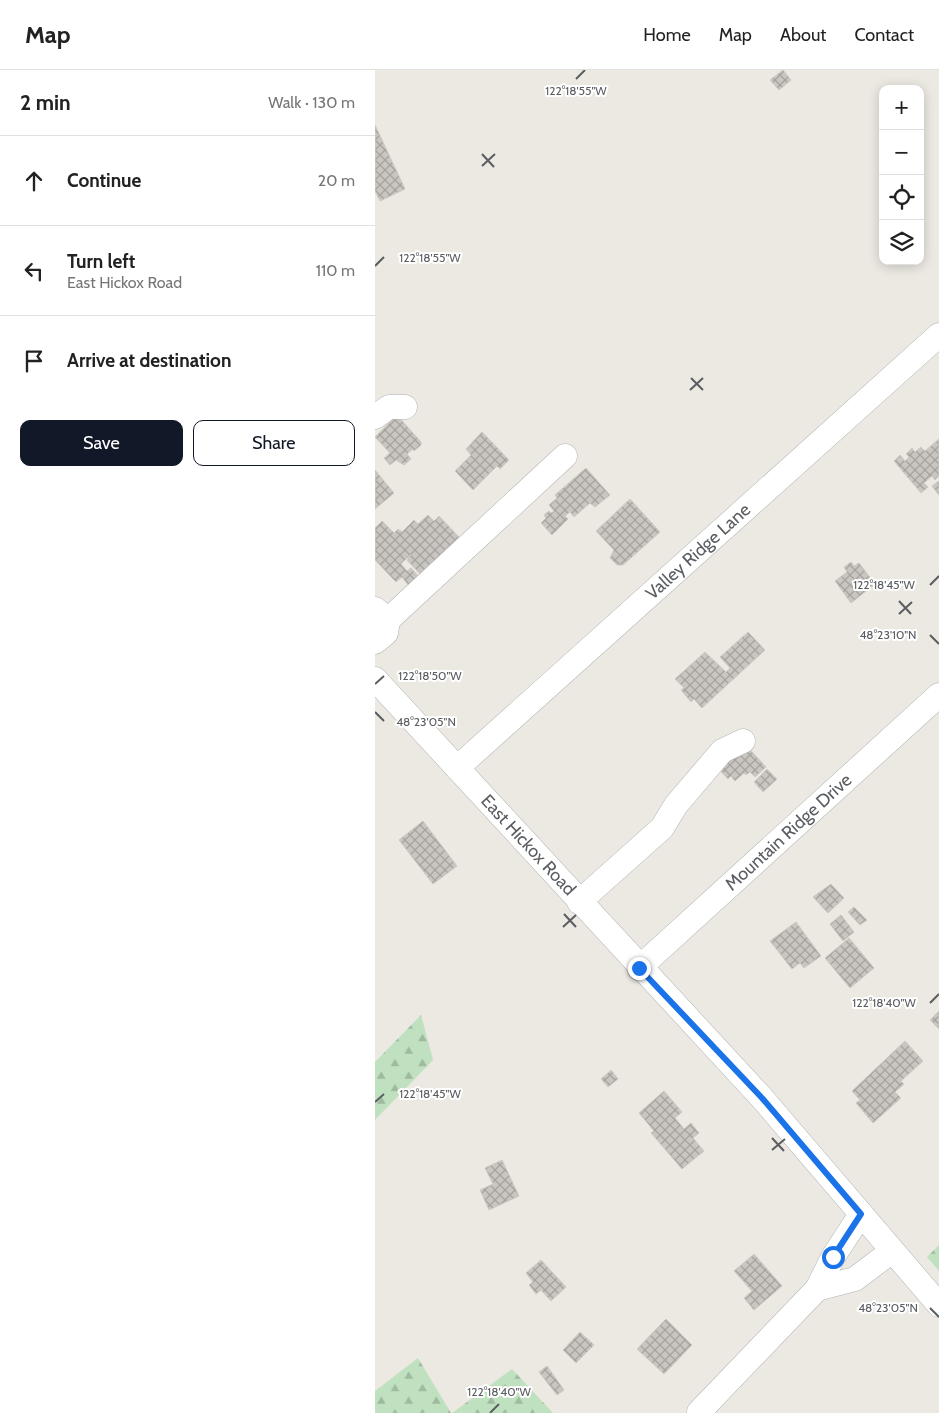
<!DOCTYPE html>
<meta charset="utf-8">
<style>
body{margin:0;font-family:Cabin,sans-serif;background:#f2f2f2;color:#222}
.controls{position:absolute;right:15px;top:15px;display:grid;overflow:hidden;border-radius:10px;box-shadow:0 2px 12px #0003}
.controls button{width:45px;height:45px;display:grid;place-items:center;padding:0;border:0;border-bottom:1px solid #e0e0e0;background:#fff;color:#222;font:25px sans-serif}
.stop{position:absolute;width:15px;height:15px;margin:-11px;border:4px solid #1a73e8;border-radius:50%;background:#fff}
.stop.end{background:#1a73e8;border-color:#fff;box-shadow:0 1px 5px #0008}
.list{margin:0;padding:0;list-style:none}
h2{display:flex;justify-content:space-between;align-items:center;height:65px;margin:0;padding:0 20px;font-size:21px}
h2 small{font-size:16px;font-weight:400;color:#767676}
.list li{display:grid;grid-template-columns:32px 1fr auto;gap:15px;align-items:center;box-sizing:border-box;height:90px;padding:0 20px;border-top:1px solid #e0e0e0}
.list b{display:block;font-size:19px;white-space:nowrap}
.list p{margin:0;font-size:16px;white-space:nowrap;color:#767676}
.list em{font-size:16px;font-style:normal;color:#767676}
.actions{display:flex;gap:10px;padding:15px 20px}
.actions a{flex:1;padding:11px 0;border:1px solid #111827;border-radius:10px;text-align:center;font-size:18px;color:#111827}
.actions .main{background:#111827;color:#fff}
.icon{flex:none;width:28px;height:28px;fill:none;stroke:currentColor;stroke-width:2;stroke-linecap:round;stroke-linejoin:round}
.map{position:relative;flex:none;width:564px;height:1343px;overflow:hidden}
header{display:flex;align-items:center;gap:30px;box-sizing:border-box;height:70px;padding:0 25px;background:#fff;border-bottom:1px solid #e0e0e0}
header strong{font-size:24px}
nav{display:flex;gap:28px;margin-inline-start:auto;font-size:18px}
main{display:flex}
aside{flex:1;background:#fff}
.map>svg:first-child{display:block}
.forest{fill:url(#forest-firs)}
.building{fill:url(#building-cross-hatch);stroke:#cfcac0}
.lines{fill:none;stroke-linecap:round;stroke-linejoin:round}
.minor-casing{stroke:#b2b4b8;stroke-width:25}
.minor{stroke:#fff;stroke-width:24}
.route{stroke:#1a73e8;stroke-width:6}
.ticks{fill:none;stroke:#5a5d61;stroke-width:2}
.labels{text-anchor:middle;stroke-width:4;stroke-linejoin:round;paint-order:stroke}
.street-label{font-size:18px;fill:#5a5d61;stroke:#fff}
.ticks-label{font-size:12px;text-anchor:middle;fill:#5a5d61;stroke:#fff;stroke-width:4;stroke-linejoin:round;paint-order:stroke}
</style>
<header>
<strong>Map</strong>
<nav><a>Home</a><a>Map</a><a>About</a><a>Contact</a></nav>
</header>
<main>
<aside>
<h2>2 min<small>Walk · 130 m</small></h2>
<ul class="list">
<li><svg class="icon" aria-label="ahead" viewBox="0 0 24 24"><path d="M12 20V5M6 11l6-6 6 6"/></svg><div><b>Continue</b></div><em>20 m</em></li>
<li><svg class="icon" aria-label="left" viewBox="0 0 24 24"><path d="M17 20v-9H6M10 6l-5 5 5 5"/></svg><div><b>Turn left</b><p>East Hickox Road</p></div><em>110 m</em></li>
<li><svg class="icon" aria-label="arrive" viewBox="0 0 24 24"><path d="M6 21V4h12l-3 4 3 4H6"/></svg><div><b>Arrive at destination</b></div></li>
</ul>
<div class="actions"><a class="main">Save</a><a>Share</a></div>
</aside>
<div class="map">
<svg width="564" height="1343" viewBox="0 0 564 1343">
<defs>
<pattern id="forest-firs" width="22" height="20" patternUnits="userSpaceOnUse" patternTransform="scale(1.25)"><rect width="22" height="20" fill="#c0e1bf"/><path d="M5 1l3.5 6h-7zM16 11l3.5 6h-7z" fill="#9fba9f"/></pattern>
<pattern id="building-cross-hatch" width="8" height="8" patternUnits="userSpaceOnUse" patternTransform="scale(1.25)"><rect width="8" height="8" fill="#c9c5c0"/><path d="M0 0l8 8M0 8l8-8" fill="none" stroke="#a6a39f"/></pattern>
</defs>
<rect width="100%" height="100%" fill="#ebe9e1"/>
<path class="forest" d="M46,945L58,990L0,1050V992Z
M564,1175V1201L552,1187Z
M43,1288L76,1343H0V1321Z
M137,1299L178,1343H77Z"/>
<path class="building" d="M408,0L416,10L404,20L395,10Z
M0,55L30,119L5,131L0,121Z
M22,345L46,372V375L39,381L38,379L32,384L36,389L29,395L21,390L15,395L9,388L15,383L0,367Z
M107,362L134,390L125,399L122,396L98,420L80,401L96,385L91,379Z
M564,369V406L560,410L557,406L549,413L553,417L546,423L519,391L525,385L530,391L534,387L531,384L537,378L540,382L546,377L550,381Z
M211,398L235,425L220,437L215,433L199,447L195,442L190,446L193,449L177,465L166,453L171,448L169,445L174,441L176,443L179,441L174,435L182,428L180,425Z
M0,400L19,423L0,439Z
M564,411V425L557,416Z
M255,429L285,462L248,495H242L235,488L239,480L221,461Z
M53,445L59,451L64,446L84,467L45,504L32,490L36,484L26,494L32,501L36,498L44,507L34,516L27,507L21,512L0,490V458L7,451L19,463L23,459L27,462L39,450L43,454Z
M476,492L479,496L484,493L500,514L476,533L460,511L472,502L469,497Z
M373,562L390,580L327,638L319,629L316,632L306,620L309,618L300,609L330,582L351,602L355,598L345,587Z
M367,671L391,697L380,707L375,702L371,705L369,703L360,711L356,706L353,709L341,696Z
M392,699L402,709L388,722L379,712Z
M48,751L82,796L58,814L24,770Z
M456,814L469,828L453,843L438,827Z
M479,837L492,850L485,855L473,842Z
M466,845L479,862L468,871L455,854Z
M421,852L446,886L429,898L425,893L417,899L395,871Z
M474,868L499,898L475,918L450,888Z
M564,941V959L555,950Z
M530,971L548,991L526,1011L529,1014L520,1022L526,1028L498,1053L481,1033L485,1030L477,1021Z
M236,1000L243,1009L233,1017L226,1009Z
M289,1021L307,1042L300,1048L309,1059L316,1053L324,1063L318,1068L329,1081L307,1099L276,1063L279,1061L264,1043Z
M127,1090L144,1126L114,1140L105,1120L118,1114L110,1098Z
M379,1184L407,1216L379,1240L369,1228L377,1221L359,1201Z
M166,1190L191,1217L176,1231L166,1220L161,1224L154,1215L158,1212L151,1203Z
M291,1249L317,1275L289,1304L262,1279Z
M205,1262L219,1275L201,1293L188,1280Z
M172,1296L189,1320L182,1325L164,1302Z"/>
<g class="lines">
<g class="minor-casing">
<g id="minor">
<path d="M0,347L14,337H30"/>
<path d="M0,539L13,550L11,563L0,572"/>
<path d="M13,550L190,386"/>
<path id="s1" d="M0,609L387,1028L564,1235"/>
<path id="s2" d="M82,698L564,265"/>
<path d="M204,832L287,758L301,735L347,681L368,671"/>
<path id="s3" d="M264,898L564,625"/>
<path d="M442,1219L480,1209L517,1181"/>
<path d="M324,1342L442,1219L458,1187L486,1144"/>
</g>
</g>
<use href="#minor" class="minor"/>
</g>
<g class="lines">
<path class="route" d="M264,898L387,1028L486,1144L458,1187"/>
</g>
<path class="ticks" d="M201,9L210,0M107,84L119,97M107,96L120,84M0,196L9,187M316,308L328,320M315,320L328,308M555,515L564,506M524,531L536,544M524,544L537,532M555,565L564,574M0,614L9,606M0,642L9,651M189,844L201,857M188,857L201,845M555,933L564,924M0,1032L9,1024M397,1068L409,1081M397,1080L410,1069M555,1238L564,1247M115,1343L124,1334"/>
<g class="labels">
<g class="street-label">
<text dy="6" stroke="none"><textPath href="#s2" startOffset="324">Valley Ridge Lane</textPath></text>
<text dy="6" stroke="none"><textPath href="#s3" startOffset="202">Mountain Ridge Drive</textPath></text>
<text dy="6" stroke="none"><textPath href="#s1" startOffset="226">East Hickox Road</textPath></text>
</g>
</g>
<g class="ticks-label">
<text x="201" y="25">122°18'55"W</text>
<text x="55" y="192">122°18'55"W</text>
<text x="509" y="519">122°18'45"W</text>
<text x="513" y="569">48°23'10"N</text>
<text x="55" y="610">122°18'50"W</text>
<text x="51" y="656">48°23'05"N</text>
<text x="509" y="937">122°18'40"W</text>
<text x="55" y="1028">122°18'45"W</text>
<text x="513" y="1242">48°23'05"N</text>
<text x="124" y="1326">122°18'40"W</text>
</g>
</svg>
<div class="controls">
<button>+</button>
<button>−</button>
<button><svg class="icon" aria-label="locate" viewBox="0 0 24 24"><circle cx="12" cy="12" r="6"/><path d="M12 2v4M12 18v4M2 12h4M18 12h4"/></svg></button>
<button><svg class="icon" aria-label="layers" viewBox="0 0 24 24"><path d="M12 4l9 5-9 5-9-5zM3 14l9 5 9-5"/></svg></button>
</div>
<div class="stop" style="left:458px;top:1187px"></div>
<div class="stop end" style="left:264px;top:898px"></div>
</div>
</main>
